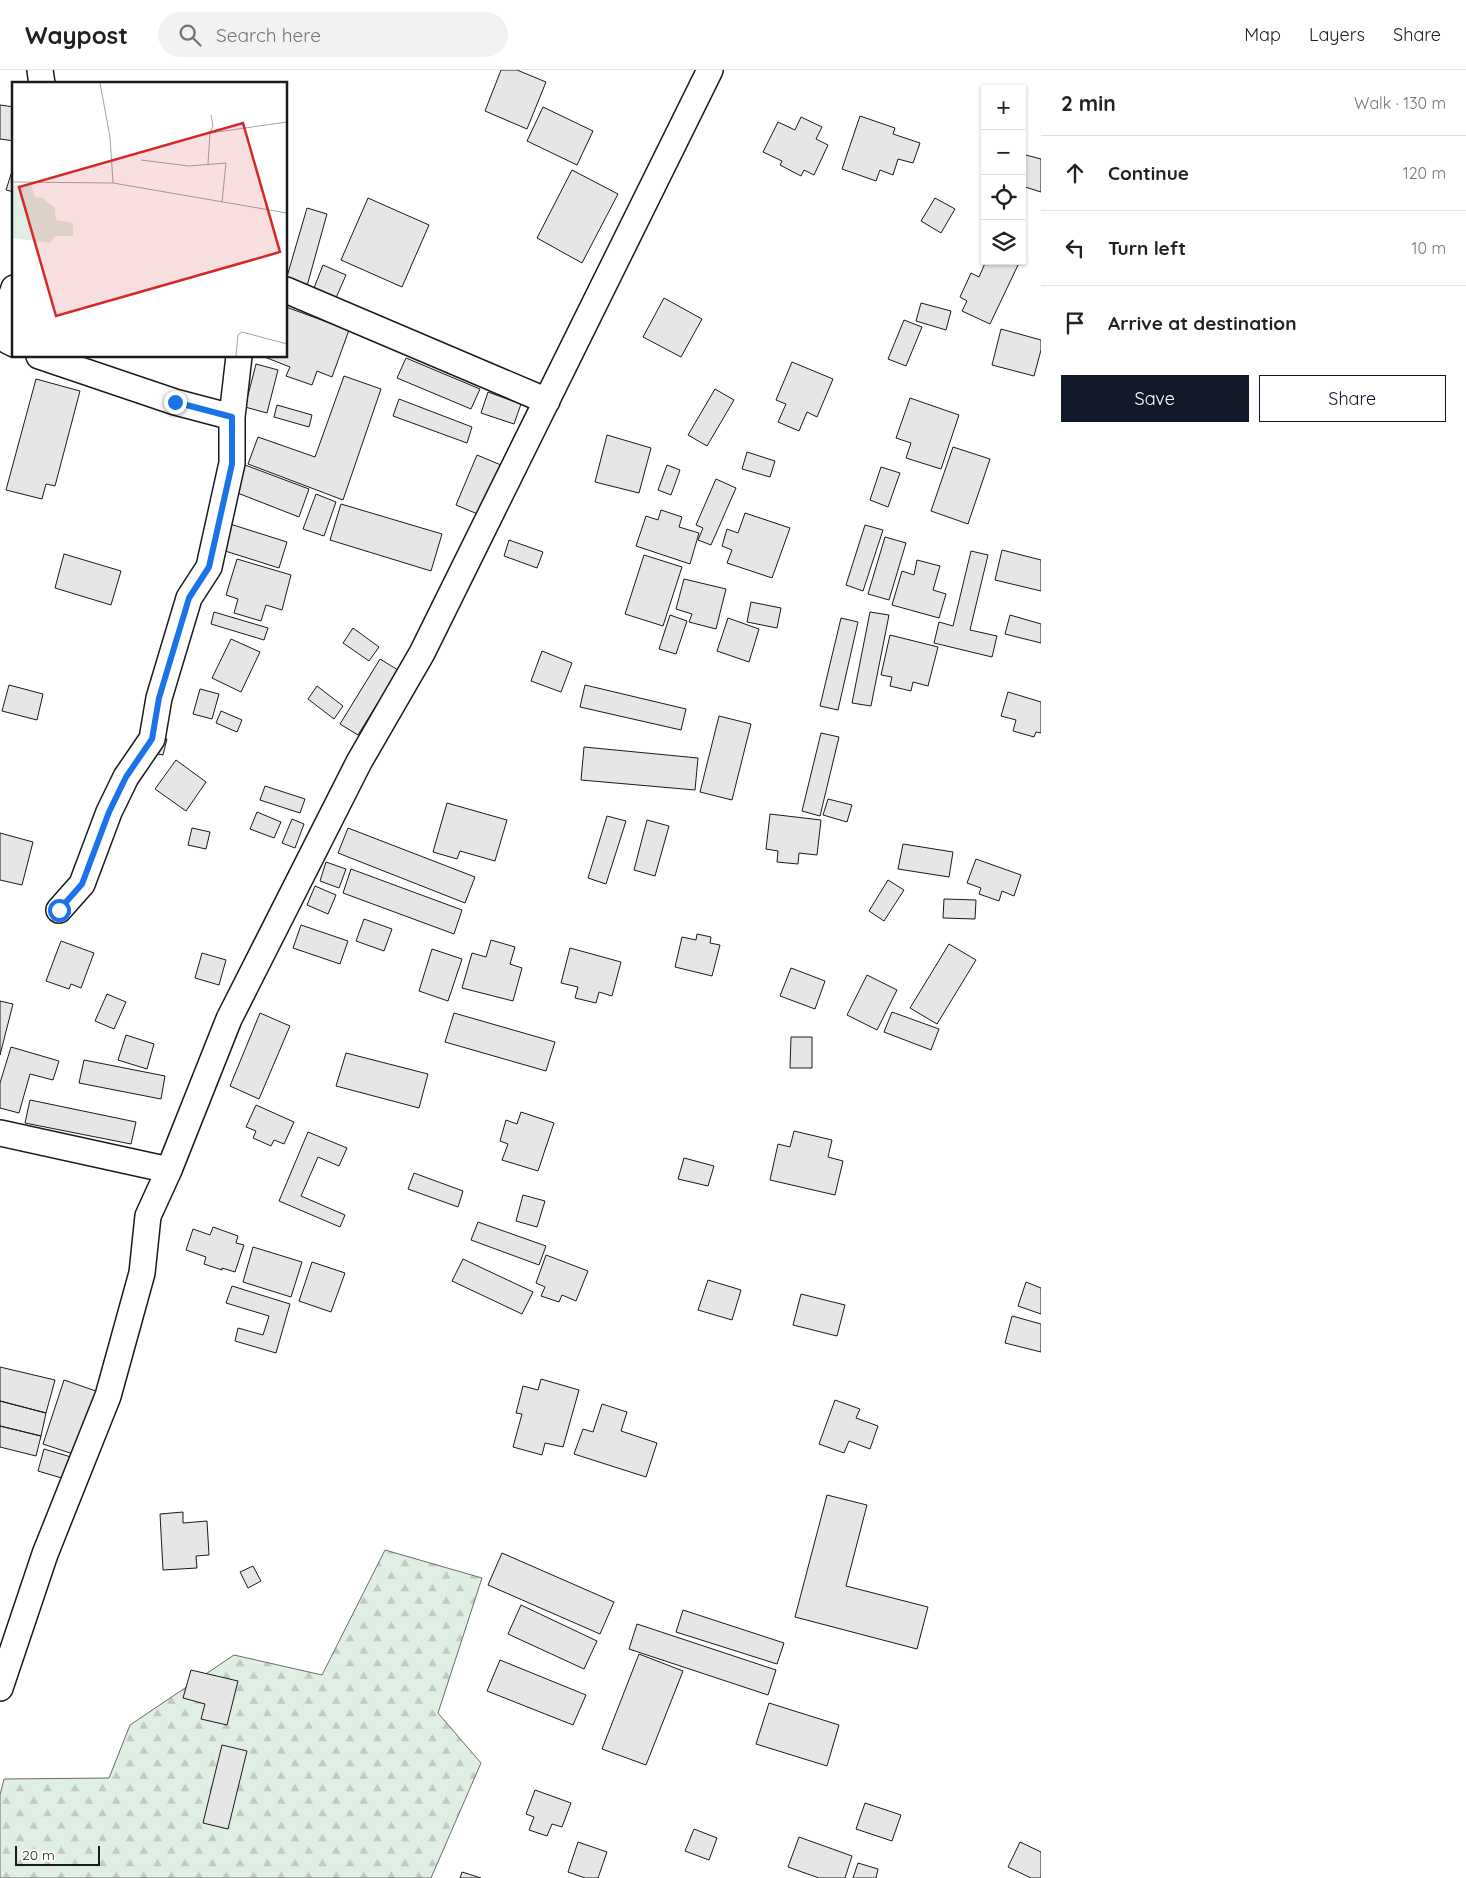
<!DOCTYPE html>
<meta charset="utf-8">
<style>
body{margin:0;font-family:Quicksand,sans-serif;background:#f2f2f2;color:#202124}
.controls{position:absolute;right:15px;top:15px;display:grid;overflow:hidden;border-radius:0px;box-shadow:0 1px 4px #0004}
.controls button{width:45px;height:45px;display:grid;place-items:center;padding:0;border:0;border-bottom:1px solid #e0e0e0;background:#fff;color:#202124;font:25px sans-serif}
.scale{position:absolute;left:15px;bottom:12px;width:85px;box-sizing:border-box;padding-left:5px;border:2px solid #1a1a1a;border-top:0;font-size:14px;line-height:18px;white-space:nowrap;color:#1a1a1a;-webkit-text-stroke:4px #fff;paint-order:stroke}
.stop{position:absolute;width:15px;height:15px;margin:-11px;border:4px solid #1a73e8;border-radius:50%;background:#fff}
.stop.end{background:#1a73e8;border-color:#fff;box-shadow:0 1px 5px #0008}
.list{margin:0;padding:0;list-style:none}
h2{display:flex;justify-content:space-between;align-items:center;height:65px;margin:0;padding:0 20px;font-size:21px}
h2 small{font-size:16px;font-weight:400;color:#757577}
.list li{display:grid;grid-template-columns:32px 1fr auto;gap:15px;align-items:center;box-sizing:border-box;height:75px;padding:0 20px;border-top:1px solid #e0e0e0}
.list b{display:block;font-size:19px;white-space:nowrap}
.list em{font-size:16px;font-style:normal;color:#757577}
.actions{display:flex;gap:10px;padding:15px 20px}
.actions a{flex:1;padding:11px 0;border:1px solid #111827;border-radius:0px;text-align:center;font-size:18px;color:#111827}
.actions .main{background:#111827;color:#fff}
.icon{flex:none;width:28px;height:28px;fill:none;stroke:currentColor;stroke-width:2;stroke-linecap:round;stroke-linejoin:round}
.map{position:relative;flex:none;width:1041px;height:1808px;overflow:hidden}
header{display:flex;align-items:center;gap:30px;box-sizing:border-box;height:70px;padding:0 25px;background:#fff;border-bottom:1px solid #e0e0e0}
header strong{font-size:24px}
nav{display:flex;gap:28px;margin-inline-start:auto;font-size:18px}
.search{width:350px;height:45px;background:#f2f2f2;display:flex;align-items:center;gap:12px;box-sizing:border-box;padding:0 18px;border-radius:28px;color:#757577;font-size:19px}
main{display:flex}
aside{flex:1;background:#fff}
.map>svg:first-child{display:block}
.forest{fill:url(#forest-firs);stroke:#6a6a6a}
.building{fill:#e6e6e6;stroke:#1a1a1a}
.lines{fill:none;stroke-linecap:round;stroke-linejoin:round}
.minor-casing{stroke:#1a1a1a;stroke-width:28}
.minor{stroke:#fff;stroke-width:25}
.route{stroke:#1a73e8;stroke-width:6}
.inset-road{fill:none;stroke:#a3a3a3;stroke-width:1}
.view{fill:#d62828;fill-opacity:0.15;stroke:#d62828;stroke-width:2.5}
.inset-edge{fill:none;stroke:#1a1a1a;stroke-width:2.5}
</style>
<header>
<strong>Waypost</strong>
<div class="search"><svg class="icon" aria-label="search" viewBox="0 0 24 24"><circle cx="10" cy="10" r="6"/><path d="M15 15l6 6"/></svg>Search here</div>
<nav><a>Map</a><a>Layers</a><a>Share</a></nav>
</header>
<main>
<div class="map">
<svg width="1041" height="1808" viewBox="0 0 1041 1808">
<defs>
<pattern id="forest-firs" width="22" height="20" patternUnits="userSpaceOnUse" patternTransform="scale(1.25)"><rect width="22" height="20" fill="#e0efe3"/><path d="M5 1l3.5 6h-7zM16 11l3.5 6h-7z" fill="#c0ccc2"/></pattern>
</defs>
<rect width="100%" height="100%" fill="#fff"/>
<path class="forest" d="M385,1480L482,1508L438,1643L481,1693L431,1808H0V1725L4,1709L109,1708L130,1655L234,1585L322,1605Z"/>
<path class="building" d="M501,0H517L546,12L527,59L485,41Z
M0,35L14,37V71L0,69Z
M543,37L593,61L577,95L527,71Z
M860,46L895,58L893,64L920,73L913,93L898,89L893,105L880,100L876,111L842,99Z
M801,47L822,57L816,69L828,75L814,105L804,100L801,106L780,95L782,91L763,82L778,52L795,60Z
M1022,84L1041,89V122L1022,116Z
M14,95V122L6,120Z
M572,100L618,124L582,193L537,168Z
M368,128L429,155L402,217L341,190Z
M935,128L955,139L941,163L921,151Z
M307,138L327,144L307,216L286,210Z
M986,191H1009L1018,195L990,254L962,241L967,231L960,227L971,203L979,207Z
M323,195L346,205L336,228L314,218Z
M664,228L702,249L681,287L643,267Z
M921,233L951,241L946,260L916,251Z
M286,237L349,260L332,307L317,301L312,315L286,306L290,297L262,286H286Z
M904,250L922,257L906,296L888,289Z
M1001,259L1041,270V280L1034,306L992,295Z
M406,288L480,319L471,339L397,308Z
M792,292L833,309L817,347L807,342L799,361L778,352L786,334L776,330Z
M256,294L278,300L267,343L245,337Z
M344,306L381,319L343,430L248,394L258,367L315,387Z
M36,309L80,321L55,416L46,414L42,429L6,420Z
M715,319L734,330L707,376L688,365Z
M488,322L521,334L514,354L481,343Z
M910,328L959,345L941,399L906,388L911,373L896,368Z
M399,329L472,357L467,373L393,346Z
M277,335L312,345L309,357L274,347Z
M607,365L651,378L639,423L595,412Z
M953,377L990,389L968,454L931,441Z
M747,382L775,391L770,407L742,399Z
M477,385L501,395L480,445L456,435Z
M245,395L309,419L299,447L235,422Z
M667,395L680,400L671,425L658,420Z
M881,397L900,403L888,437L870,430Z
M716,409L736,418L711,475L698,470L703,458L696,455Z
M316,424L336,432L324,466L303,459Z
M341,434L442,464L431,501L330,470Z
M661,440L682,447L679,457L699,463L690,494L636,476L646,446L658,450Z
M745,443L790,458L772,508L727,493L732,480L722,476L727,459L738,463Z
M230,454L287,472L279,498L222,480Z
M865,455L883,460L863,521L846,515Z
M885,467L906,473L889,530L868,524Z
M509,470L543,482L537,498L504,486Z
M1002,480L1041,490V521L995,510Z
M971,481L988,485L970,560L997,566L992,587L934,573L939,552L953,556Z
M64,484L121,501L111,535L55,518Z
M644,485L682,497L663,556L625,544Z
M237,489L291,505L282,540L266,535L261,551L234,543L238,529L226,525Z
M917,490L940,496L933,520L946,524L939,548L892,535L902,501L914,505Z
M684,509L726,519L716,559L689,552L692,544L676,539Z
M751,532L781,538L777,558L747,552Z
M214,542L268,558L264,570L211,554Z
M870,542L889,545L871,636L852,633Z
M670,545L687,551L676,584L659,579Z
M1010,545L1041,554V573L1005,564Z
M728,548L759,559L749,592L717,581Z
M841,548L858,552L838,640L820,636Z
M353,558L379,577L369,591L343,573Z
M890,565L938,577L928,616L913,612L911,621L890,616L892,607L881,605Z
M231,569L260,582L241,622L212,608Z
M542,581L572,593L561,622L531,611Z
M380,589L398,600L358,665L340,654Z
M9,615L43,624L37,650L2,641Z
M585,615L686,639L681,660L580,637Z
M317,616L343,636L334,649L308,629Z
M200,619L219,624L212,649L193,644Z
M1008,622L1041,632V663L1036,662L1034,667L1013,661L1016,650L1001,646Z
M221,641L242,650L237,662L216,653Z
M719,646L751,654L732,730L700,722Z
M821,663L839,667L820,746L802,741Z
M158,666L167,669L163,685L153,683Z
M584,677L698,688L695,720L581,710Z
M176,690L206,712L186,741L155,719Z
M265,716L305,729L300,743L260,730Z
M828,729L852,735L847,752L823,745Z
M447,733L507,750L495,791L460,781L457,789L433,782Z
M257,742L281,752L274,768L250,759Z
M770,744L821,750L817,785L799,783L798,794L777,792L778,781L766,779Z
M607,746L626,751L606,814L588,808Z
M292,749L304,754L295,778L282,773Z
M647,750L669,756L655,806L634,800Z
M192,758L210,762L206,779L188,775Z
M348,758L475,807L465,833L338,783Z
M0,763L33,772L22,815L0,810Z
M903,774L953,782L949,807L898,799Z
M976,789L1021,805L1014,826L1002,821L999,831L979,824L981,818L967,813Z
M326,792L346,799L339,818L320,811Z
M351,799L462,840L454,864L343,823Z
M888,810L904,820L884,851L869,841Z
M315,816L336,825L328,844L307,835Z
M944,829L976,830L975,849L943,848Z
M364,849L392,859L384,881L356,871Z
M301,855L348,871L340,894L293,878Z
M697,864L711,867L710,873L720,875L712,906L675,897L682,867L696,870Z
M491,870L515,877L510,894L522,898L513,931L462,918L472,883L486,887Z
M61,871L94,883L81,918L71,914L69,919L46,911Z
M949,874L976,890L937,954L910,938Z
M570,878L621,892L612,926L599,922L596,933L575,928L578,917L561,913Z
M432,879L462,889L448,931L419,921Z
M202,883L226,890L219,915L195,908Z
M791,898L825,911L815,939L780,926Z
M867,905L897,920L877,960L847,945Z
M107,924L126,932L114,959L95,951Z
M0,931L13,934L0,985Z
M892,942L939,959L931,980L884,962Z
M260,943L290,956L259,1029L230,1016Z
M454,943L555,972L546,1001L445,972Z
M126,965L154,974L147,999L118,990Z
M791,967H812V998H790Z
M11,977L59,991L53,1010L30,1004L19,1043L0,1038V1013Z
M346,983L428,1004L419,1038L336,1016Z
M84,990L165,1006L161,1029L79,1013Z
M30,1030L136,1052L131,1074L25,1053Z
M256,1035L294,1052L284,1074L274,1070L271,1076L253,1068L256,1061L246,1057Z
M521,1042L554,1053L538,1101L502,1090L508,1074L500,1071L506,1050L517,1054Z
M794,1061L832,1070L828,1087L843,1091L835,1125L770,1110L778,1074L790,1077Z
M308,1062L347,1078L339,1096L318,1087L301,1126L345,1145L340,1157L279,1131Z
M684,1088L714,1096L708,1116L678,1109Z
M414,1103L463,1121L458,1137L408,1119Z
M523,1125L545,1131L537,1157L516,1151Z
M478,1152L546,1176L539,1195L471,1170Z
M213,1157L238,1166L236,1173L244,1175L235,1202L222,1198V1200L204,1194L206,1187L186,1180L193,1159L210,1165Z
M253,1177L302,1192L291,1227L243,1212Z
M546,1185L588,1201L576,1231L562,1225L559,1232L541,1226L545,1217L536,1213Z
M463,1189L533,1222L522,1244L452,1211Z
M312,1192L345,1203L331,1242L299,1231Z
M708,1210L741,1220L732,1250L698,1240Z
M1026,1212L1041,1218V1244L1018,1236Z
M232,1216L290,1234L276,1283L235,1271L238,1258L263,1265L269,1246L226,1233Z
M801,1224L845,1235L837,1266L793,1255Z
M1012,1246L1041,1254V1282L1005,1273Z
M0,1297L55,1310L46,1343L0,1331Z
M541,1309L579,1320L563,1377L545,1373L542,1385L513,1377L522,1344L516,1343L523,1316L538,1320Z
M64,1310L96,1321L76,1385L43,1374Z
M835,1330L860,1339L856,1348L878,1356L870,1379L849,1371L844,1383L819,1374Z
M0,1331L46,1343L41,1366L0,1356Z
M602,1334L627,1342L621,1361L657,1373L646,1407L574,1384L583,1359L593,1362Z
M0,1356L41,1366L36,1386L0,1377Z
M44,1379L71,1387L65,1409L38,1401Z
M827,1425L867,1435L846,1516L928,1537L917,1579L795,1547Z
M183,1442V1453L207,1451L209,1485L196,1486L197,1498L163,1500L160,1444Z
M502,1483L614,1532L600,1564L488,1515Z
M253,1496L261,1511L248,1518L240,1502Z
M521,1535L597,1571L584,1599L508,1564Z
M683,1540L784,1573L777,1594L676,1562Z
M637,1554L776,1600L768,1625L629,1579Z
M639,1584L683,1601L646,1695L602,1679Z
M500,1590L586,1625L573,1655L487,1621Z
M191,1600L238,1611L227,1655L201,1649L205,1634L183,1628Z
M769,1633L839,1655L827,1696L756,1674Z
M222,1675L247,1681L228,1759L203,1753Z
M535,1720L571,1733L562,1757L552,1754L547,1766L529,1760L534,1747L526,1744Z
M865,1733L901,1745L892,1771L856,1759Z
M694,1759L717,1768L709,1790L685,1781Z
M799,1767L852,1786L845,1808H819L788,1797Z
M578,1772L607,1782L598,1808H585L568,1802Z
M1020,1772L1041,1782V1808H1031L1008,1797Z
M858,1793L878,1799L876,1808H853Z
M462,1802L481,1808H460Z"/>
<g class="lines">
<g class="minor-casing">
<path id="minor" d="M40,0L42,14
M14,218L6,241L8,271L14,274
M286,220L547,331
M39,286L175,332L232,347
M59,840L82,814L109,742L126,707L152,669L159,628L189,528L209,497L232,393V347L239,286
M0,1063L169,1100L229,949L359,692L422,583L710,0
M0,1618L45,1484L108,1326L142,1203L148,1146L169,1100"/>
</g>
<use href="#minor" class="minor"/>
</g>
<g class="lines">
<path class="route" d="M59,840L82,814L109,742L126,707L152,669L159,628L189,528L209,497L232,394V347L175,332"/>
</g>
<g transform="translate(12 12)">
<rect width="275" height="275" fill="#fff"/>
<path d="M19,102L23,115L30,116L43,126L44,138L61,141V154H43L38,161L0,156V103Z" fill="#e0efe3"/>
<path class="inset-road" d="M88,1L98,55L101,101L275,131M198,51L201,44L199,33M129,78L177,84L214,81L210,120M196,82L198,51L275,40M0,100L101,101M224,274L226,253L230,250L275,262"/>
<path class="view" d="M231,41L268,170L44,234L7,105Z"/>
<rect width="275" height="275" class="inset-edge"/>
</g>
</svg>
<div class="controls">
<button>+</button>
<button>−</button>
<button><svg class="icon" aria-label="locate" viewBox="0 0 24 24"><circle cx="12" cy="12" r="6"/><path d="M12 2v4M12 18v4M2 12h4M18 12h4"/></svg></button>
<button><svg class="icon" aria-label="layers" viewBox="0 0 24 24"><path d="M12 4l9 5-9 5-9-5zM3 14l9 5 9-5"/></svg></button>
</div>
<div class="scale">20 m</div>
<div class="stop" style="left:59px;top:840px"></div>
<div class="stop end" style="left:175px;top:332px"></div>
</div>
<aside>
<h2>2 min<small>Walk · 130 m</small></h2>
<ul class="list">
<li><svg class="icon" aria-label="ahead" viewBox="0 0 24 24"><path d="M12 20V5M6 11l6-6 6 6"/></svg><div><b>Continue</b></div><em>120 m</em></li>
<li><svg class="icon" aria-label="left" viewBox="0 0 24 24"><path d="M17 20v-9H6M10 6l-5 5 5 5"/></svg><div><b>Turn left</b></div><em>10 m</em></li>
<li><svg class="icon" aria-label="arrive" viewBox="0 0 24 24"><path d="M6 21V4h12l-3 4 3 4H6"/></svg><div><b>Arrive at destination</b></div></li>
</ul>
<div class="actions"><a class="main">Save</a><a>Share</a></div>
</aside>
</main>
